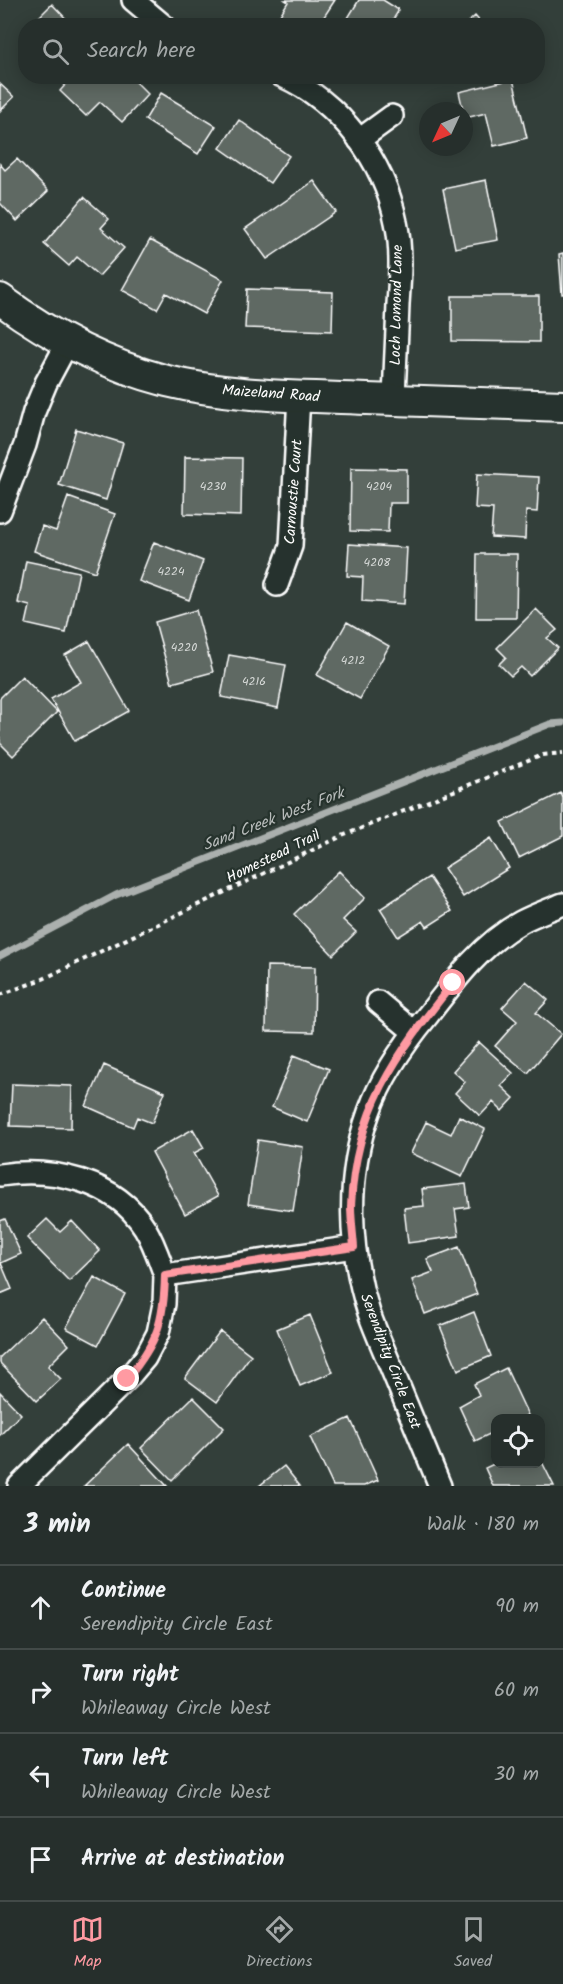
<!DOCTYPE html>
<meta charset="utf-8">
<style>
body{margin:0;font-family:Kalam,sans-serif;background:#2e3734;color:#f1f3f6}
.controls{position:absolute;right:18px;bottom:18px;display:grid;overflow:hidden;border-radius:12px;box-shadow:0 3px 15px #0003}
.controls button{width:54px;height:54px;display:grid;place-items:center;padding:0;border:0;border-bottom:2px solid #424a48;background:#262f2c;color:#f1f3f6;font:30px sans-serif}
.compass{position:absolute;left:419px;top:102px;width:54px;height:54px;border-radius:50%;background:#262f2c;box-shadow:0 3px 15px #0003;rotate:226deg}
.stop{position:absolute;width:18px;height:18px;margin:-14px;border:4px solid #ff9aa2;border-radius:50%;background:#fff}
.stop.end{background:#ff9aa2;border-color:#fff;box-shadow:0 2px 6px #0008}
.list{margin:0;padding:0;list-style:none}
h2{display:flex;justify-content:space-between;align-items:center;height:78px;margin:0;padding:0 24px;font-size:26px}
h2 small{font-size:20px;font-weight:400;color:#a4a9a9}
.list li{display:grid;grid-template-columns:39px 1fr auto;gap:18px;align-items:center;box-sizing:border-box;height:84px;padding:0 24px;border-top:2px solid #424a48}
.list b{display:block;font-size:22px;white-space:nowrap}
.list p{margin:0;font-size:20px;white-space:nowrap;color:#a4a9a9}
.list em{font-size:20px;font-style:normal;color:#a4a9a9}
.icon{flex:none;width:33px;height:33px;fill:none;stroke:currentColor;stroke-width:2;stroke-linecap:round;stroke-linejoin:round}
.map{position:relative;flex:none;width:563px;height:1486px;overflow:hidden}
.search{position:absolute;background:#262f2c;box-shadow:0 3px 15px #0003;left:18px;right:18px;top:18px;height:66px;display:flex;align-items:center;gap:15px;box-sizing:border-box;padding:0 21px;border-radius:24px;color:#a4a9a9;font-size:22px}
.sheet{height:414px;background:#262f2c}
nav{display:flex;justify-content:space-around;align-items:center;box-sizing:border-box;height:84px;border-top:2px solid #424a48;background:#262f2c;font-size:16px;color:#a4a9a9}
nav a{display:grid;justify-items:center;gap:3px}
nav .on{color:#ff9aa2}
.map>svg:first-child{display:block}
.lines{fill:none;stroke-linecap:round;stroke-linejoin:round}
.stream{stroke:#abb0ae;stroke-width:7}
.building{fill:#5f6964;stroke:#fff;stroke-width:1.5}
.minor-casing{stroke:#fff;stroke-width:26}
.secondary-casing{stroke:#fff;stroke-width:34}
.path{stroke:#fff;stroke-width:4;stroke-dasharray:4.5 4.5;stroke-linecap:butt}
.minor{stroke:#26332d;stroke-width:21}
.secondary{stroke:#26332d;stroke-width:30}
.route{stroke:#ff9aa2;stroke-width:8}
.labels{text-anchor:middle;stroke-width:4.5;stroke-linejoin:round;paint-order:stroke}
.number-label{font-size:12px;fill:#d7dad8}
.street-label{font-size:15px;fill:#fff;stroke:#26332d}
.water-label{font-size:16px;font-style:italic;fill:#b9bdbc;stroke:#26332d}
</style>
<div class="map">
<svg width="563" height="1486" viewBox="0 0 563 1486">
<rect width="100%" height="100%" fill="#333f3a"/>
<filter id="ink" filterUnits="userSpaceOnUse"><feTurbulence type="fractalNoise" baseFrequency=".0167" numOctaves="2"/><feDisplacementMap in="SourceGraphic" scale="12" xChannelSelector="R" yChannelSelector="G"/><feConvolveMatrix kernelMatrix="1 2 1 2 8 2 1 2 1" color-interpolation-filters="sRGB"/></filter>
<g filter="url(#ink)">
<g class="lines">
<path class="stream" d="M0,956L116,895L550,724L563,723"/>
</g>
<path class="building" d="M285,0H335L318,26H297L280,15L288,2Z
M359,0H383L399,10L389,26H343Z
M52,4L73,26H30Z
M475,16L484,26H464Z
M73,76H130L148,94L122,122L100,102L86,116L60,91Z
M513,79L527,138L494,146L486,113L465,118L459,92Z
M0,84L14,97L0,111Z
M161,93L216,126L198,154L145,120Z
M239,120L289,156L270,183L220,148Z
M17,159L48,191L17,221L0,203V164L5,170Z
M486,180L498,240L455,248L443,189Z
M314,181L336,212L267,259L245,229Z
M84,197L109,219L101,228L124,248L99,276L77,257L69,266L44,244Z
M150,240L223,280L204,314L166,293L157,309L122,290Z
M563,253V294H562L559,254Z
M247,289L333,292L332,331L245,328Z
M452,296H539V342L452,341Z
M76,429L123,443L106,500L59,485Z
M185,457L242,458L241,516L184,514Z
M351,468L407,469V503H389L388,532L350,531Z
M477,474L539,477L537,512L526,511L525,539L491,537L493,509L475,508Z
M68,497L115,514L95,572L34,551L42,526L56,531Z
M154,542L203,561L189,600L139,581Z
M349,544L407,548L404,604L362,601L363,577L347,576Z
M477,554H517L516,618H476Z
M26,561L79,572L66,633L26,624L30,606L18,603Z
M536,609L557,630L547,638L558,648L530,676L521,667L511,676L499,664L506,657L497,648Z
M196,610L213,672L172,683L155,622Z
M347,622L389,646L360,699L317,675Z
M89,641L129,711L75,741L51,699L81,682L65,655Z
M229,655L286,665L278,708L221,697Z
M22,676L57,712L13,756L0,743V698Z
M561,793L563,798V836L519,858L502,822Z
M491,838L509,868L463,897L444,868Z
M339,871L365,898L343,920L356,932L333,955L294,914Z
M429,877L452,911L427,927L423,921L398,937L380,909Z
M267,966L315,967L314,1032L266,1031Z
M526,981L548,1000L536,1013L561,1034L528,1073L495,1046L517,1021L502,1008Z
M479,1042L513,1073L501,1086L514,1098L502,1111L493,1102L480,1116L455,1093L465,1082L453,1071Z
M294,1055L329,1069L307,1122L272,1107Z
M104,1065L165,1092L152,1123L137,1117L133,1127L86,1106Z
M12,1084L72,1086L71,1128L10,1126Z
M459,1116L485,1129L462,1177L411,1153L426,1122L451,1134Z
M193,1129L204,1148L194,1153L218,1196L185,1214L152,1152Z
M258,1140L303,1147L293,1211L248,1204Z
M466,1184L469,1207L455,1209L459,1236L408,1243L404,1208L424,1206L422,1189Z
M5,1219L21,1254L1,1263L12,1289L0,1294V1221Z
M47,1219L60,1232L72,1221L100,1251L69,1281L27,1238Z
M459,1247L477,1294L425,1314L412,1280L433,1272L427,1259Z
M94,1277L125,1294L98,1345L66,1328Z
M474,1312L491,1356L458,1370L440,1326Z
M310,1315L333,1372L300,1386L277,1329Z
M42,1317L69,1345L48,1366L61,1379L37,1401L0,1363V1357Z
M220,1331L251,1355L217,1402L185,1378Z
M506,1368L528,1415L521,1418H496V1431L475,1441L459,1406L479,1395L474,1384Z
M0,1392L21,1414L0,1435Z
M193,1397L224,1428L172,1480L141,1448Z
M350,1418L378,1480L364,1486H333L310,1437Z
M128,1444L167,1486H84Z
M540,1458L554,1486H493L485,1468L496,1463L540,1464Z
M284,1466L300,1486H259Z"/>
<g class="lines">
<g class="minor-casing">
<path id="minor" d="M133,0L164,26
M282,76C340,102 384,161 396,222C402,249 400,277 398,304C397,336 395,368 394,400
M359,140L392,116
M0,511L25,445L34,412L46,383L68,342
M277,585L291,546L299,396
M378,1002L414,1032
M0,1175C52,1167 115,1180 145,1228C154,1243 159,1259 165,1275
M19,1486L127,1379L145,1358L158,1333L164,1304L165,1275L354,1247
M440,1486C424,1448 409,1410 393,1372C385,1352 376,1333 369,1313C348,1248 346,1176 369,1112C381,1077 405,1043 428,1015C455,980 482,944 521,922C534,915 549,910 563,904"/>
</g>
<g class="secondary-casing">
<path id="secondary" d="M0,299C50,336 106,365 167,381C232,397 301,396 367,399C432,401 498,404 563,406"/>
</g>
<path class="path" d="M0,995L43,979L342,836L543,755L563,753"/>
<use href="#minor" class="minor"/>
<use href="#secondary" class="secondary"/>
</g>
</g>
<g class="lines" filter="url(#ink)">
<path class="route" d="M127,1379C157,1342 164,1323 165,1275L354,1247C353,1234 351,1219 351,1206C355,1110 396,1055 453,983"/>
</g>
<g class="labels">
<g class="number-label">
<text x="213" y="490">4230</text>
<text x="379" y="490">4204</text>
<text x="377" y="566">4208</text>
<text x="171" y="575">4224</text>
<text x="184" y="651">4220</text>
<text x="353" y="664">4212</text>
<text x="254" y="685">4216</text>
</g>
<g class="street-label">
<text transform="translate(396 305) rotate(-89)" y="5">Loch Lomond Lane</text>
<text transform="translate(271 393) rotate(4)" y="5">Maizeland Road</text>
<text transform="translate(293 492) rotate(-86)" y="5">Carnoustie Court</text>
<text transform="translate(273 856) rotate(-26)" y="5">Homestead Trail</text>
<text transform="translate(391 1361) rotate(69)" y="5">Serendipity Circle East</text>
</g>
<g class="water-label">
<text transform="translate(273 818) rotate(-21)" y="6">Sand Creek West Fork</text>
</g>
</g>
</svg>
<div class="controls">
<button><svg class="icon" aria-label="locate" viewBox="0 0 24 24"><circle cx="12" cy="12" r="6"/><path d="M12 2v4M12 18v4M2 12h4M18 12h4"/></svg></button>
</div>
<svg class="compass" viewBox="-18 -18 36 36"><path d="M0-13l5 13h-10z" fill="#e53935"/><path d="M0 13l5-13h-10z" fill="#a4a9a9"/></svg>
<div class="stop" style="left:453px;top:983px"></div>
<div class="stop end" style="left:127px;top:1379px"></div>
<div class="search"><svg class="icon" aria-label="search" viewBox="0 0 24 24"><circle cx="10" cy="10" r="6"/><path d="M15 15l6 6"/></svg>Search here</div>
</div>
<section class="sheet">
<h2>3 min<small>Walk · 180 m</small></h2>
<ul class="list">
<li><svg class="icon" aria-label="ahead" viewBox="0 0 24 24"><path d="M12 20V5M6 11l6-6 6 6"/></svg><div><b>Continue</b><p>Serendipity Circle East</p></div><em>90 m</em></li>
<li><svg class="icon" aria-label="right" viewBox="0 0 24 24"><path d="M7 20v-9h11M14 6l5 5-5 5"/></svg><div><b>Turn right</b><p>Whileaway Circle West</p></div><em>60 m</em></li>
<li><svg class="icon" aria-label="left" viewBox="0 0 24 24"><path d="M17 20v-9H6M10 6l-5 5 5 5"/></svg><div><b>Turn left</b><p>Whileaway Circle West</p></div><em>30 m</em></li>
<li><svg class="icon" aria-label="arrive" viewBox="0 0 24 24"><path d="M6 21V4h12l-3 4 3 4H6"/></svg><div><b>Arrive at destination</b></div></li>
</ul>
</section>
<nav>
<a class="on"><svg class="icon" aria-label="map" viewBox="0 0 24 24"><path d="M3 6l6-2 6 2 6-2v14l-6 2-6-2-6 2zM9 4v14M15 6v14"/></svg>Map</a>
<a><svg class="icon" aria-label="directions" viewBox="0 0 24 24"><path d="M12 3l9 9-9 9-9-9zM9 14v-3h6M13 9l2 2-2 2"/></svg>Directions</a>
<a><svg class="icon" aria-label="saved" viewBox="0 0 24 24"><path d="M7 4h10v16l-5-4-5 4z"/></svg>Saved</a>
</nav>
